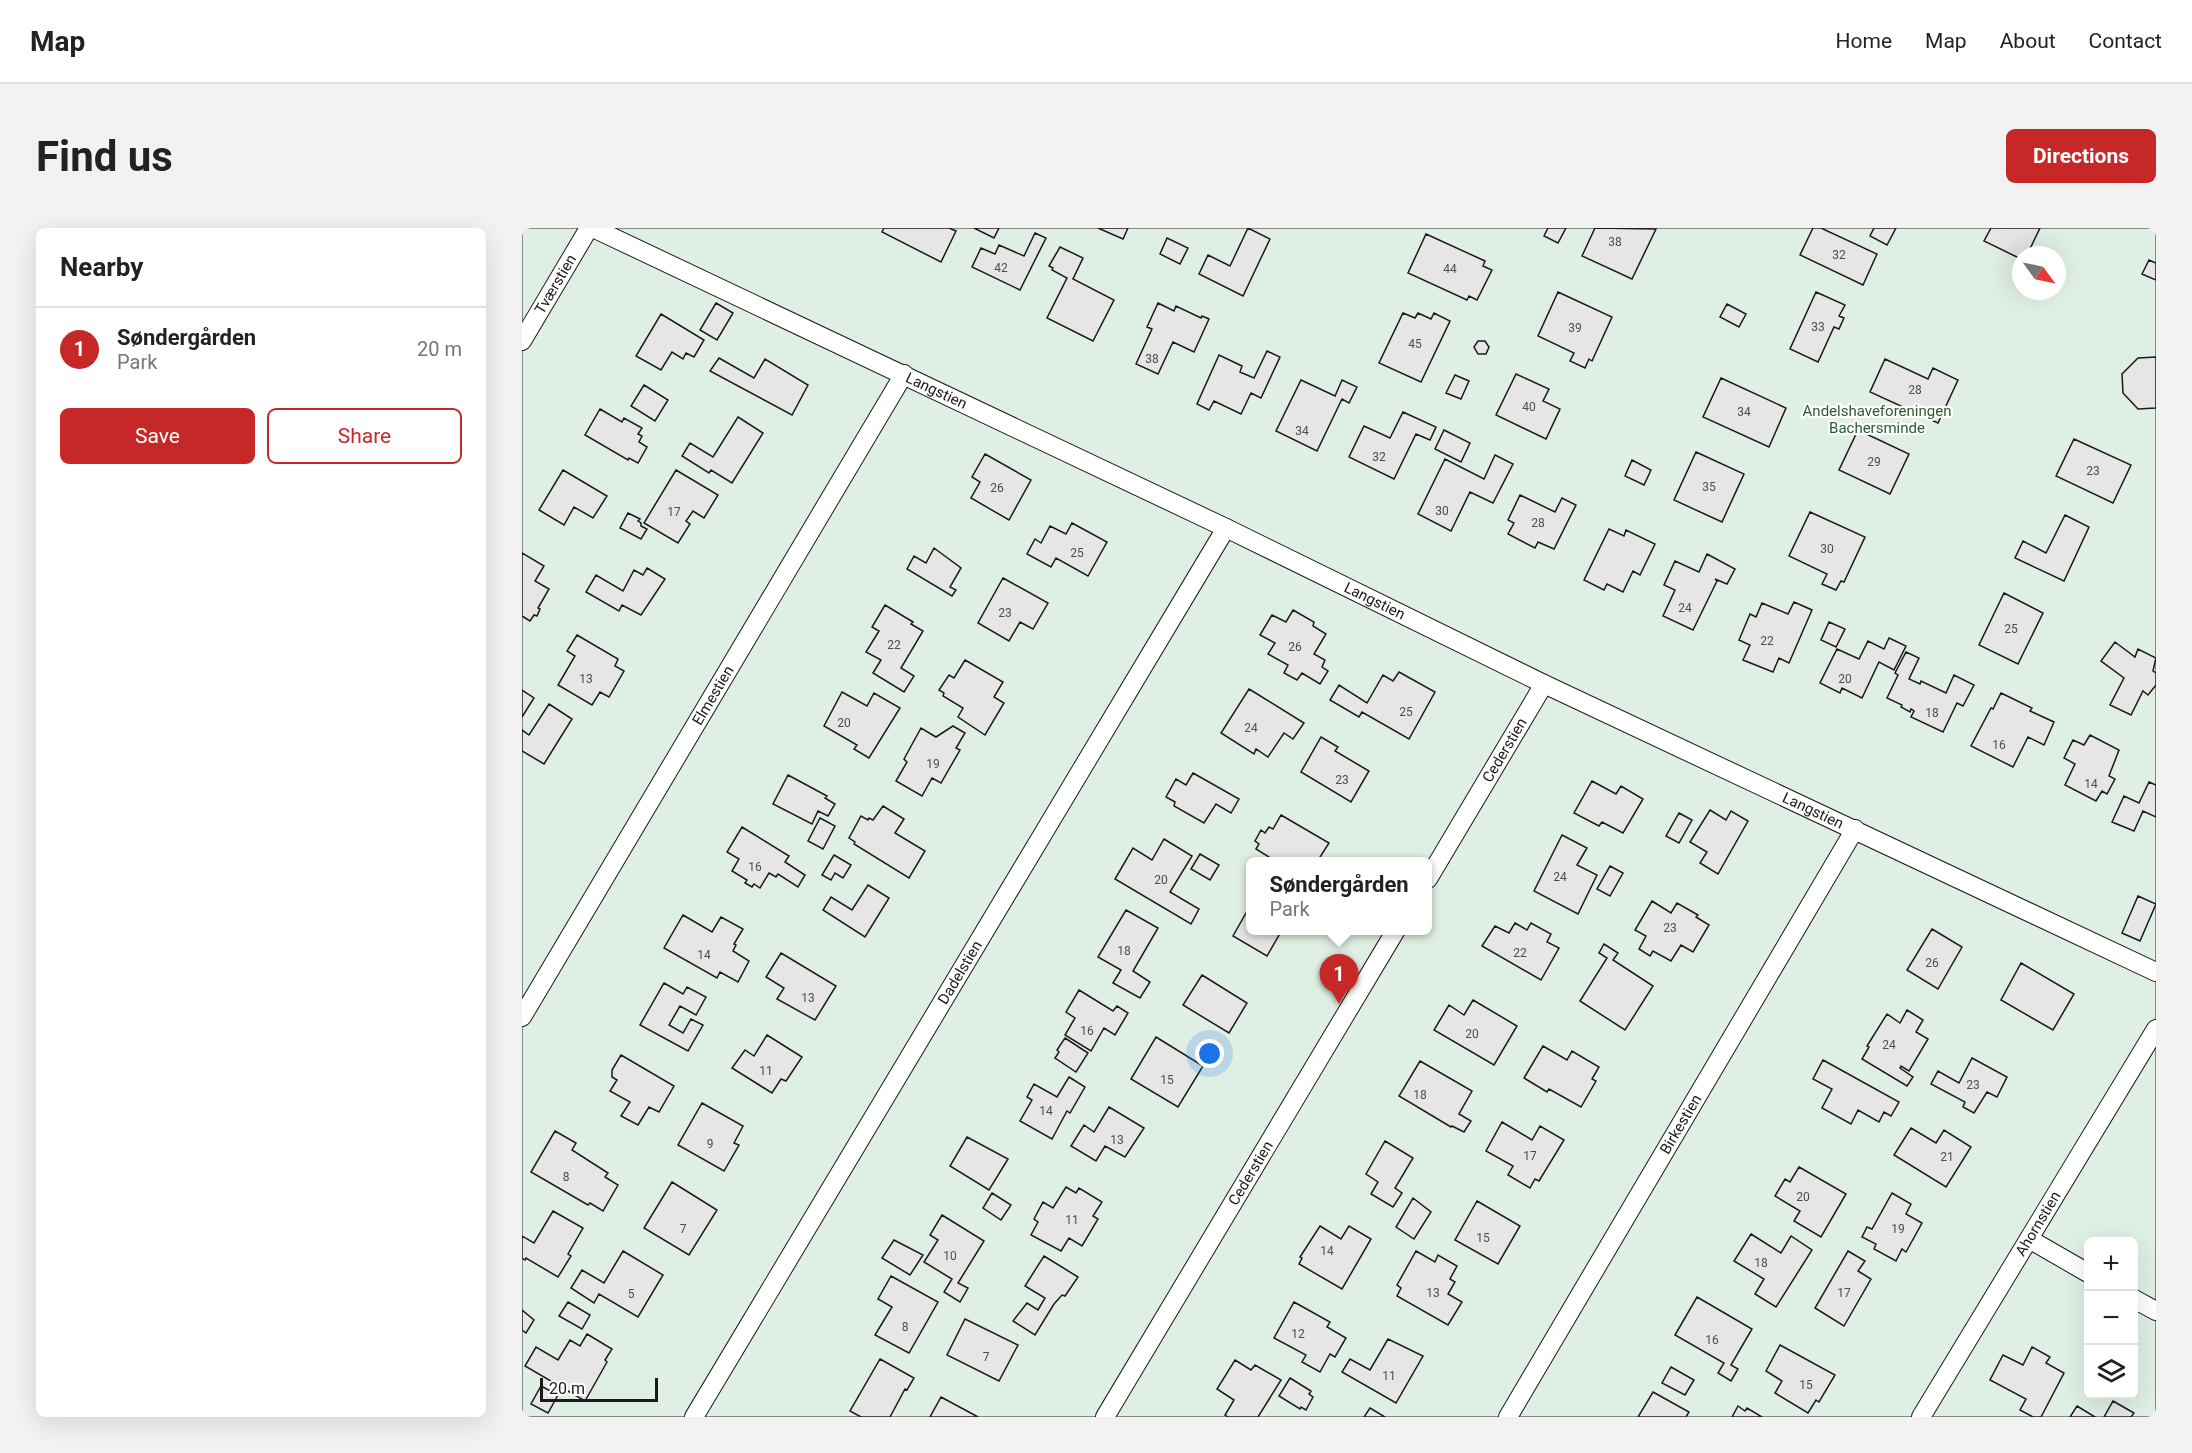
<!DOCTYPE html>
<meta charset="utf-8">
<style>
body{margin:0;font-family:Roboto,sans-serif;background:#f2f2f2;color:#222}
.controls{position:absolute;right:18px;bottom:18px;display:grid;overflow:hidden;border-radius:9px;box-shadow:0 6px 24px #0002}
.controls button{width:54px;height:54px;display:grid;place-items:center;padding:0;border:0;border-bottom:2px solid #e0e0e0;background:#fff;color:#222;font:30px sans-serif}
.compass{position:absolute;left:1490px;top:18px;width:54px;height:54px;border-radius:50%;background:#fff;box-shadow:0 6px 24px #0002;rotate:123deg}
.scale{position:absolute;left:18px;bottom:15px;width:118px;box-sizing:border-box;padding-left:6px;border:3px solid #1a1a1a;border-top:0;font-size:16px;line-height:21px;white-space:nowrap;color:#1a1a1a;-webkit-text-stroke:4px #fff;paint-order:stroke}
.you{position:absolute;left:688px;top:826px;width:21px;height:21px;margin:-15px;border:4px solid #fff;border-radius:50%;background:#1a73e8;box-shadow:0 0 0 9px #1a73e833}
.badge{display:grid;place-items:center;width:39px;height:39px;border-radius:50%;background:#c62828;color:#fff;font-size:20px;font-weight:700}
.pin{position:absolute;translate:-50% -50px;filter:drop-shadow(0 2px 3px #0008)}
.pin::after{content:'';position:absolute;top:32px;width:21px;height:18px;background:inherit;clip-path:polygon(0 0,100% 0,50% 100%)}
.popup{position:absolute;left:724px;top:629px;width:186px;height:78px;box-sizing:border-box;display:grid;place-content:center;border-radius:9px;background:#fff;filter:drop-shadow(0 2px 4px #0005);font-size:20px;white-space:nowrap;color:#767676}
.popup b{font-size:22px;color:#222}
.popup::after{content:'';position:absolute;left:50%;top:100%;margin-left:-12px;border:12px solid transparent;border-top-color:#fff}
.list{margin:0;padding:0;list-style:none}
h2{display:flex;justify-content:space-between;align-items:center;height:78px;margin:0;padding:0 24px;font-size:26px}
h2 small{font-size:20px;font-weight:400;color:#767676}
.list li{display:grid;grid-template-columns:39px 1fr auto;gap:18px;align-items:center;box-sizing:border-box;height:84px;padding:0 24px;border-top:2px solid #e0e0e0}
.list b{display:block;font-size:22px;white-space:nowrap}
.list p{margin:0;font-size:20px;white-space:nowrap;color:#767676}
.list em{font-size:20px;font-style:normal;color:#767676}
.actions{display:flex;gap:12px;padding:18px 24px}
.actions a{flex:1;padding:14px 0;border:2px solid #c62828;border-radius:9px;text-align:center;font-size:21px;color:#c62828}
.actions .main{background:#c62828;color:#fff}
.icon{flex:none;width:33px;height:33px;fill:none;stroke:currentColor;stroke-width:2;stroke-linecap:round;stroke-linejoin:round}
.map{position:relative;flex:none;width:1634px;height:1189px;overflow:hidden;border-radius:9px}
header{display:flex;align-items:center;gap:36px;box-sizing:border-box;height:84px;padding:0 30px;background:#fff;border-bottom:2px solid #e0e0e0}
header strong{font-size:28px}
nav{display:flex;gap:33px;margin-inline-start:auto;font-size:21px}
.intro{display:flex;align-items:center;justify-content:space-between;box-sizing:border-box;height:144px;padding:0 36px}
h1{margin:0;font-size:42px}
.button{padding:15px 27px;border-radius:9px;background:#c62828;color:#fff;font-size:21px;font-weight:700}
main{display:flex;gap:36px;padding:0 36px}
aside{flex:1;background:#fff;border-radius:9px;box-shadow:0 6px 24px #0002}
.map>svg:first-child{display:block}
.green{fill:#e0efe3;stroke:#6a6a6a;stroke-width:1.5;fill-rule:evenodd}
.building{fill:#e6e6e6;stroke:#1a1a1a;stroke-width:1.5}
.lines{fill:none;stroke-linecap:round;stroke-linejoin:round}
.service-casing{stroke:#1a1a1a;stroke-width:20}
.service{stroke:#fff;stroke-width:18}
.labels{text-anchor:middle;stroke-width:4.5;stroke-linejoin:round;paint-order:stroke}
.number-label{font-size:12px;fill:#4d4d4d}
.street-label{font-size:15px;fill:#1a1a1a;stroke:#fff}
.park-label{font-size:15px;fill:#2b5a34;stroke:#fff}
</style>
<header>
<strong>Map</strong>
<nav><a>Home</a><a>Map</a><a>About</a><a>Contact</a></nav>
</header>
<div class="intro"><h1>Find us</h1><a class="button">Directions</a></div>
<main>
<aside>
<h2>Nearby<small></small></h2>
<ul class="list">
<li><span class="badge">1</span><div><b>Søndergården</b><p>Park</p></div><em>20 m</em></li>
</ul>
<div class="actions"><a class="main">Save</a><a>Share</a></div>
</aside>
<div class="map">
<svg width="1634" height="1189" viewBox="0 0 1634 1189">
<rect width="100%" height="100%" fill="#fff"/>
<path class="green" d="M0,0H1634V1189H0ZM1499,27H1535V63H1499ZM728,634H906V702H728ZM1566,1014H1612V1166H1566Z"/>
<path class="building" d="M362,0H427L434,3L419,34L360,4Z
M452,0H477L472,10Z
M576,0H606L601,11Z
M726,0L748,11L721,68L677,46L686,27L708,38Z
M1026,0H1044L1036,15L1022,8Z
M1073,0L1134,1L1110,51L1060,28Z
M1291,0H1299L1355,26L1341,57L1278,27Z
M1352,0H1374L1365,17L1348,8Z
M1469,0H1518L1505,27H1499V31L1462,13Z
M513,5L524,10L498,62L450,39L459,20L473,26L477,17L502,28Z
M904,6L963,33L961,38L970,42L955,72L947,68L945,72L886,45Z
M645,10L666,20L658,36L638,26Z
M538,19L561,30L551,51L592,72L571,113L525,90L545,50L530,42L531,40L527,38Z
M1627,32L1634,35V52L1620,46Z
M1036,64L1090,89L1070,133L1067,131L1063,140L1048,133L1052,125L1016,108Z
M1294,64L1323,77L1317,88L1322,90L1317,101L1312,99L1296,134L1268,121Z
M194,75L211,85L195,112L178,102Z
M636,75L652,83L654,78L679,90L680,88L687,91L672,124L651,114L636,146L614,136L630,101L625,99Z
M1205,76L1224,86L1217,99L1198,89Z
M881,85L893,90L896,85L909,91L912,85L928,93L899,154L857,135Z
M139,86L182,112L172,129L164,125L161,131L150,124L139,142L114,128Z
M956,113H963L967,119L964,126H956L952,119Z
M745,123L758,129L739,170L729,165L719,186L692,173L687,182L675,176L697,127L720,138L718,144L732,150Z
M1634,129V180L1616,181L1601,165L1600,146L1616,130Z
M197,130L232,150L243,131L286,157L270,187L188,143Z
M1363,131L1406,151L1411,140L1436,152L1416,195L1348,164Z
M994,146L1027,161L1021,173L1038,181L1024,211L974,187Z
M933,147L947,153L939,171L924,165Z
M1199,150L1264,180L1247,219L1181,189Z
M779,152L813,168L820,152L835,159L827,175L820,171L795,223L754,203Z
M122,157L146,172L133,193L109,178Z
M78,181L100,194L102,190L120,200L116,206L120,208L117,214L125,219L116,235L107,230L106,232L63,207Z
M881,184L914,199L908,212L894,206L872,251L827,229L842,198L868,210Z
M216,189L241,205L210,255L189,242L187,245L160,228L168,215L191,229Z
M922,202L948,215L939,234L913,221Z
M1336,202L1387,226L1368,266L1317,242Z
M1552,211L1609,237L1591,275L1534,248Z
M1174,224L1222,246L1200,294L1152,272Z
M463,226L509,252L487,292L449,270L458,254L450,249Z
M973,227L991,236L971,275L948,264L929,303L896,286L923,231L962,251Z
M1110,232L1129,242L1122,257L1103,248Z
M41,242L85,268L71,290L52,279L42,297L17,282Z
M154,242L196,267L182,290L171,283L164,293L168,296L156,315L122,295Z
M998,267L1033,284L1040,270L1054,277L1032,321L1016,314L1013,320L986,306L992,295L986,292Z
M1288,284L1343,309L1322,354L1319,353L1314,362L1300,356L1305,346L1267,328Z
M106,285L118,291L116,293L119,295V298L125,301L119,311L98,300Z
M1543,287L1567,299L1542,353L1493,330L1501,313L1524,325Z
M550,295L585,314L566,348L534,330L529,339L505,326L513,311L519,315L528,298L544,306Z
M1087,301L1102,308L1104,302L1133,316L1118,347L1111,343L1101,364L1085,356L1082,362L1062,352Z
M412,320L439,340L428,359L434,362L430,368L385,341L392,328L404,335Z
M0,325L22,338L13,353L27,361L16,380L18,381L15,388L12,387L8,393L0,388Z
M1185,326L1213,341L1205,356L1193,351L1195,353L1171,402L1141,388L1153,362L1142,357L1153,333L1177,344Z
M125,340L143,351L119,387L100,377L97,383L64,364L74,347L101,363L112,342L121,347Z
M481,350L526,375L511,401L498,394L487,413L456,395Z
M1482,365L1521,385L1496,436L1457,417Z
M1272,374L1290,382L1267,435L1257,430L1251,444L1221,432L1228,417L1217,412L1228,386L1234,389L1240,375L1266,386Z
M363,377L391,394L389,396L401,403L379,440L392,448L382,464L351,445L359,432L344,424L357,403L350,399Z
M771,382L792,394L791,398L804,406L792,426L803,432L800,439L806,443L798,456L780,445L775,452L762,445L766,437L746,426L753,415L738,407L750,387L764,394Z
M1307,394L1323,401L1314,419L1299,412Z
M55,407L96,431L93,438L102,443L87,469L78,464L70,477L36,457L53,428L45,423Z
M1367,410L1384,418L1372,442L1357,434L1340,470L1320,460L1318,465L1298,455L1315,421L1337,431L1346,413L1362,421Z
M1593,414L1613,429L1616,421L1634,430L1631,443L1634,445V457L1626,467L1621,463L1609,487L1588,477L1602,450L1579,433Z
M1384,424L1397,430L1387,451L1398,456L1399,453L1424,465L1432,447L1452,457L1441,478L1435,475L1421,504L1389,489L1392,483L1389,481L1388,484L1379,479L1380,477L1365,470L1376,447L1373,445Z
M443,432L481,454L472,469L482,475L463,507L436,489L441,480L421,468L422,465L417,462L427,447L432,450Z
M877,444L913,464L887,511L840,484L837,489L808,472L817,457L845,475L861,447L871,453Z
M727,461L782,495L771,511L762,505L746,529L734,521L732,526L699,505Z
M0,462L12,470L0,489Z
M320,464L345,478L352,465L378,480L347,530L332,521L335,517L302,498Z
M1479,465L1510,480L1508,483L1532,494L1522,517L1506,509L1491,539L1449,518L1469,480L1471,481Z
M27,476L50,491L22,536L0,523V502L7,507Z
M431,498L443,505L434,520L438,522L419,555L410,550L400,568L374,553L385,534L382,531L399,500L414,509Z
M1568,507L1597,522L1587,548L1593,551L1585,566L1580,563L1574,573L1543,557L1553,536L1542,530L1551,512L1562,517Z
M799,509L816,519L813,523L847,543L829,574L779,544Z
M671,545L717,571L709,585L694,576L682,595L652,578L653,574L644,569L654,551L664,557Z
M266,547L305,568L303,570L313,576L306,588L296,583L290,596L251,576Z
M1070,553L1094,566L1099,558L1121,571L1101,605L1080,594L1077,598L1052,585Z
M1627,554L1634,557V589L1621,583L1612,603L1590,594L1602,568L1617,575Z
M361,578L382,591L373,605L403,623L387,650L332,616L333,614L327,610L339,588L346,592L347,590L351,592Z
M1188,582L1204,592L1209,583L1226,593L1196,646L1178,635L1185,624L1168,614Z
M1157,585L1170,592L1157,615L1144,608Z
M759,587L807,615L795,634H755L734,621L737,616L733,613L739,602L743,605L747,599L751,601Z
M298,590L313,598L301,621L286,613Z
M220,599L267,628L263,634L283,647L276,659L256,646L254,649L247,645L238,660L232,656L230,659L223,655L225,652L210,643L217,631L205,624Z
M1040,607L1065,620L1055,637L1075,647L1056,686L1012,663Z
M642,611L670,628L648,664L677,681L669,696L593,651L611,620L630,632Z
M678,626L697,637L688,652L669,641Z
M312,627L329,637L321,650L313,645L309,652L300,647Z
M1088,638L1101,645L1088,668L1075,661Z
M346,657L367,670L343,709L301,682L309,669L330,682Z
M1616,668L1634,676L1618,713L1600,705Z
M1130,673L1149,685L1155,675L1176,687L1174,689L1187,697L1171,724L1159,717L1149,733L1131,723L1128,728L1117,721L1124,708L1113,702Z
M728,678V702H760L745,728L711,708Z
M604,682L636,700L611,743L628,754L618,770L591,755L599,742L576,729Z
M161,687L190,704L199,689L221,701L212,716L214,717L211,723L227,733L216,754L198,744L195,750L142,720Z
M993,695L1005,702L1009,695L1029,706L1025,714L1037,720L1019,752L960,718L973,698L987,705Z
M1410,701L1440,719L1416,761L1385,742Z
M1082,716L1096,725L1091,732L1131,758L1103,802L1058,773L1085,730L1077,725Z
M259,725L314,758L293,792L255,771L262,760L244,749Z
M1499,735L1552,766L1531,802L1479,772Z
M680,747L725,775L707,805L661,777Z
M142,755L161,766L165,759L184,769L174,787L158,778L147,797L161,805L169,791L181,797L166,823L118,797Z
M557,762L591,783L595,778L606,785L593,807L582,800L569,823L543,807L553,790L544,784Z
M951,772L995,798L972,837L912,802L927,777L942,787Z
M1385,782L1401,792L1394,804L1406,811L1387,843L1379,838L1378,840L1391,849L1385,858L1340,831L1347,819L1345,818L1365,786L1378,795Z
M245,807L280,829L264,853L259,851L250,865L210,840L223,822L232,828Z
M634,809L681,838L656,879L609,851Z
M543,810L566,825L554,844L533,830L537,824L535,822Z
M1021,818L1045,832L1050,823L1077,839L1070,851L1074,853L1059,879L1027,861L1025,864L1002,850Z
M99,827L152,858L137,884L127,879L116,897L99,888L108,874L88,863L95,852L90,849V842Z
M1450,830L1485,849L1475,869L1465,864L1452,885L1441,879L1443,874L1409,856L1416,843L1437,855Z
M1301,832L1377,874L1369,888L1362,884L1357,894L1336,882L1329,896L1300,880L1310,861L1291,851Z
M898,833L950,863L937,886L949,893L942,904L930,898L929,899L877,868Z
M547,849L563,859L548,885L545,883L530,911L498,893L510,872L505,869L512,856L535,869Z
M180,875L221,898L212,915L217,917L202,943L156,917Z
M587,879L622,900L603,929L583,918L574,933L549,918L562,897L572,904Z
M980,894L1010,912L1018,898L1042,912L1017,953L1013,951L1008,960L986,947L991,938L964,923Z
M1389,900L1414,915L1422,902L1449,919L1424,959L1372,927Z
M33,903L54,915L50,922L86,945L83,949L96,957L81,983L68,975L66,977L9,944Z
M445,909L486,931L467,962L428,938Z
M863,913L891,930L873,960L880,965L871,979L849,966L856,954L844,946Z
M1277,939L1324,966L1299,1009L1272,993L1278,983L1253,968L1263,951L1268,954Z
M150,954L195,982L167,1027L122,1000Z
M544,959L554,965L557,960L580,974L571,988L576,991L560,1018L547,1010L539,1023L509,1007L516,994L512,991L521,974L531,980Z
M470,965L489,977L479,992L461,980Z
M1370,965L1389,976L1384,986L1400,995L1384,1024L1380,1021L1374,1033L1352,1021L1354,1016L1340,1009L1345,999L1350,1001Z
M891,970L909,984L892,1011L874,999Z
M955,973L998,998L976,1036L933,1012Z
M31,983L61,1000L46,1026L49,1028L36,1049L4,1030L3,1032L0,1030V1008L12,1015Z
M420,987L462,1013L436,1055L446,1060L438,1074L422,1064L430,1051L402,1034L416,1012L408,1007Z
M798,998L819,1011L827,998L849,1011L820,1061L777,1036L780,1030L778,1029Z
M1229,1006L1259,1025L1269,1008L1290,1022L1254,1079L1233,1066L1242,1051L1212,1033Z
M372,1012L401,1027L388,1047L360,1030Z
M101,1023L141,1047L116,1089L77,1066L72,1075L49,1060L60,1042L82,1055Z
M894,1023L913,1034L916,1027L935,1038L928,1051L933,1054L926,1066L940,1074L926,1097L875,1068L879,1060L875,1057Z
M1326,1023L1343,1033L1336,1043L1349,1051L1322,1098L1293,1080Z
M522,1028L556,1049L543,1068L540,1067L532,1076L513,1107L491,1093L505,1075L516,1082L523,1070L503,1058Z
M369,1048L416,1074L387,1125L353,1107L370,1079L356,1071Z
M1175,1069L1230,1101L1209,1137L1216,1141L1209,1153L1196,1145L1202,1135L1153,1107Z
M46,1074L68,1087L60,1101L37,1088Z
M772,1074L808,1094L805,1099L824,1110L813,1129L808,1126L798,1144L780,1134L784,1127L752,1110Z
M0,1082L12,1092L4,1105L0,1102Z
M443,1091L496,1117L477,1153L425,1127Z
M65,1106L90,1121L83,1132L85,1134L63,1173L3,1138L14,1119L36,1132L48,1112L58,1118Z
M866,1111L901,1128L874,1175L820,1144L828,1131L848,1142Z
M1258,1117L1313,1147L1297,1174L1294,1172L1286,1185L1253,1165L1260,1153L1244,1143Z
M1510,1119L1528,1129L1524,1135L1542,1145L1519,1189H1511L1498,1182L1504,1171L1468,1152L1481,1127L1501,1137Z
M358,1131L392,1150L385,1162L383,1161L368,1189H339L328,1183Z
M713,1132L729,1142L733,1137L759,1152L736,1189H706L703,1187L712,1172L695,1161Z
M1149,1139L1172,1152L1163,1167L1140,1155Z
M768,1150L789,1163L787,1166L791,1169L784,1182L779,1179L778,1181L757,1168Z
M19,1158L36,1167L26,1185L9,1176Z
M1131,1164L1167,1184L1164,1189H1116Z
M419,1169L456,1189H408Z
M1591,1173L1612,1185L1609,1189H1582Z
M1216,1178L1223,1183L1225,1180L1240,1189H1210Z
M1555,1178L1573,1189H1548Z
M848,1180L863,1189H842Z"/>
<g class="lines">
<g class="service-casing">
<g id="service">
<path id="s1" d="M71,0L704,300L1022,456L1634,744"/>
<path id="s2" d="M0,113L67,0"/>
<path id="s3" d="M906,651L1022,456"/>
<path id="s4" d="M0,789L382,146"/>
<path d="M1507,1011L1566,1045"/>
<path d="M1612,1071L1634,1083"/>
<path id="s5" d="M172,1189L704,300"/>
<path id="s6" d="M583,1189L874,702"/>
<path id="s7" d="M986,1189L1333,601"/>
<path id="s8" d="M1399,1189L1634,801"/>
</g>
</g>
<use href="#service" class="service"/>
</g>
<g class="labels">
<g class="number-label">
<text x="1093" y="18">38</text>
<text x="1317" y="31">32</text>
<text x="479" y="44">42</text>
<text x="928" y="45">44</text>
<text x="1296" y="103">33</text>
<text x="1053" y="104">39</text>
<text x="893" y="120">45</text>
<text x="630" y="135">38</text>
<text x="1393" y="166">28</text>
<text x="1007" y="183">40</text>
<text x="1222" y="188">34</text>
<text x="780" y="207">34</text>
<text x="857" y="233">32</text>
<text x="1352" y="238">29</text>
<text x="1571" y="247">23</text>
<text x="1187" y="263">35</text>
<text x="475" y="264">26</text>
<text x="920" y="287">30</text>
<text x="152" y="288">17</text>
<text x="1016" y="299">28</text>
<text x="1305" y="325">30</text>
<text x="555" y="329">25</text>
<text x="1163" y="384">24</text>
<text x="483" y="389">23</text>
<text x="1489" y="405">25</text>
<text x="1245" y="417">22</text>
<text x="372" y="421">22</text>
<text x="773" y="423">26</text>
<text x="64" y="455">13</text>
<text x="1323" y="455">20</text>
<text x="884" y="488">25</text>
<text x="1410" y="489">18</text>
<text x="322" y="499">20</text>
<text x="729" y="504">24</text>
<text x="1477" y="521">16</text>
<text x="411" y="540">19</text>
<text x="820" y="556">23</text>
<text x="1569" y="560">14</text>
<text x="233" y="643">16</text>
<text x="1038" y="653">24</text>
<text x="639" y="656">20</text>
<text x="1148" y="704">23</text>
<text x="602" y="727">18</text>
<text x="998" y="729">22</text>
<text x="182" y="731">14</text>
<text x="1410" y="739">26</text>
<text x="286" y="774">13</text>
<text x="565" y="807">16</text>
<text x="950" y="810">20</text>
<text x="1367" y="821">24</text>
<text x="244" y="847">11</text>
<text x="645" y="856">15</text>
<text x="1451" y="861">23</text>
<text x="898" y="871">18</text>
<text x="524" y="887">14</text>
<text x="595" y="916">13</text>
<text x="188" y="920">9</text>
<text x="1008" y="932">17</text>
<text x="1425" y="933">21</text>
<text x="44" y="953">8</text>
<text x="1281" y="973">20</text>
<text x="550" y="996">11</text>
<text x="161" y="1005">7</text>
<text x="1376" y="1005">19</text>
<text x="961" y="1014">15</text>
<text x="805" y="1027">14</text>
<text x="428" y="1032">10</text>
<text x="1239" y="1039">18</text>
<text x="911" y="1069">13</text>
<text x="1322" y="1069">17</text>
<text x="109" y="1070">5</text>
<text x="383" y="1103">8</text>
<text x="776" y="1110">12</text>
<text x="1190" y="1116">16</text>
<text x="464" y="1133">7</text>
<text x="867" y="1152">11</text>
<text x="1284" y="1161">15</text>
</g>
<g class="street-label">
<text dy="5" stroke="none"><textPath href="#s2" startOffset="66">Tværstien</textPath></text>
<text dy="5" stroke="none"><textPath href="#s1" startOffset="380">Langstien</textPath></text>
<text dy="5" stroke="none"><textPath href="#s1" startOffset="866">Langstien</textPath></text>
<text dy="5" stroke="none"><textPath href="#s4" startOffset="374">Elmestien</textPath></text>
<text dy="5" stroke="none"><textPath href="#s3" startOffset="150">Cederstien</textPath></text>
<text dy="5" stroke="none"><textPath href="#s1" startOffset="1352">Langstien</textPath></text>
<text dy="5" stroke="none"><textPath href="#s5" startOffset="518">Dadelstien</textPath></text>
<text dy="5" stroke="none"><textPath href="#s7" startOffset="340">Birkestien</textPath></text>
<text dy="5" stroke="none"><textPath href="#s6" startOffset="284">Cederstien</textPath></text>
<text dy="5" stroke="none"><textPath href="#s8" startOffset="226">Ahornstien</textPath></text>
</g>
<g class="park-label">
<text x="1355" y="188">Andelshaveforeningen<tspan x="1355" dy="17">Bachersminde</tspan></text>
</g>
</g>
</svg>
<div class="controls">
<button>+</button>
<button>−</button>
<button><svg class="icon" aria-label="layers" viewBox="0 0 24 24"><path d="M12 4l9 5-9 5-9-5zM3 14l9 5 9-5"/></svg></button>
</div>
<svg class="compass" viewBox="-18 -18 36 36"><path d="M0-13l5 13h-10z" fill="#e53935"/><path d="M0 13l5-13h-10z" fill="#767676"/></svg>
<div class="scale">20 m</div>
<div class="you"></div>
<div class="pin badge" style="left:817px;top:776px">1</div>
<div class="popup"><b>Søndergården</b>Park</div>
</div>
</main>
